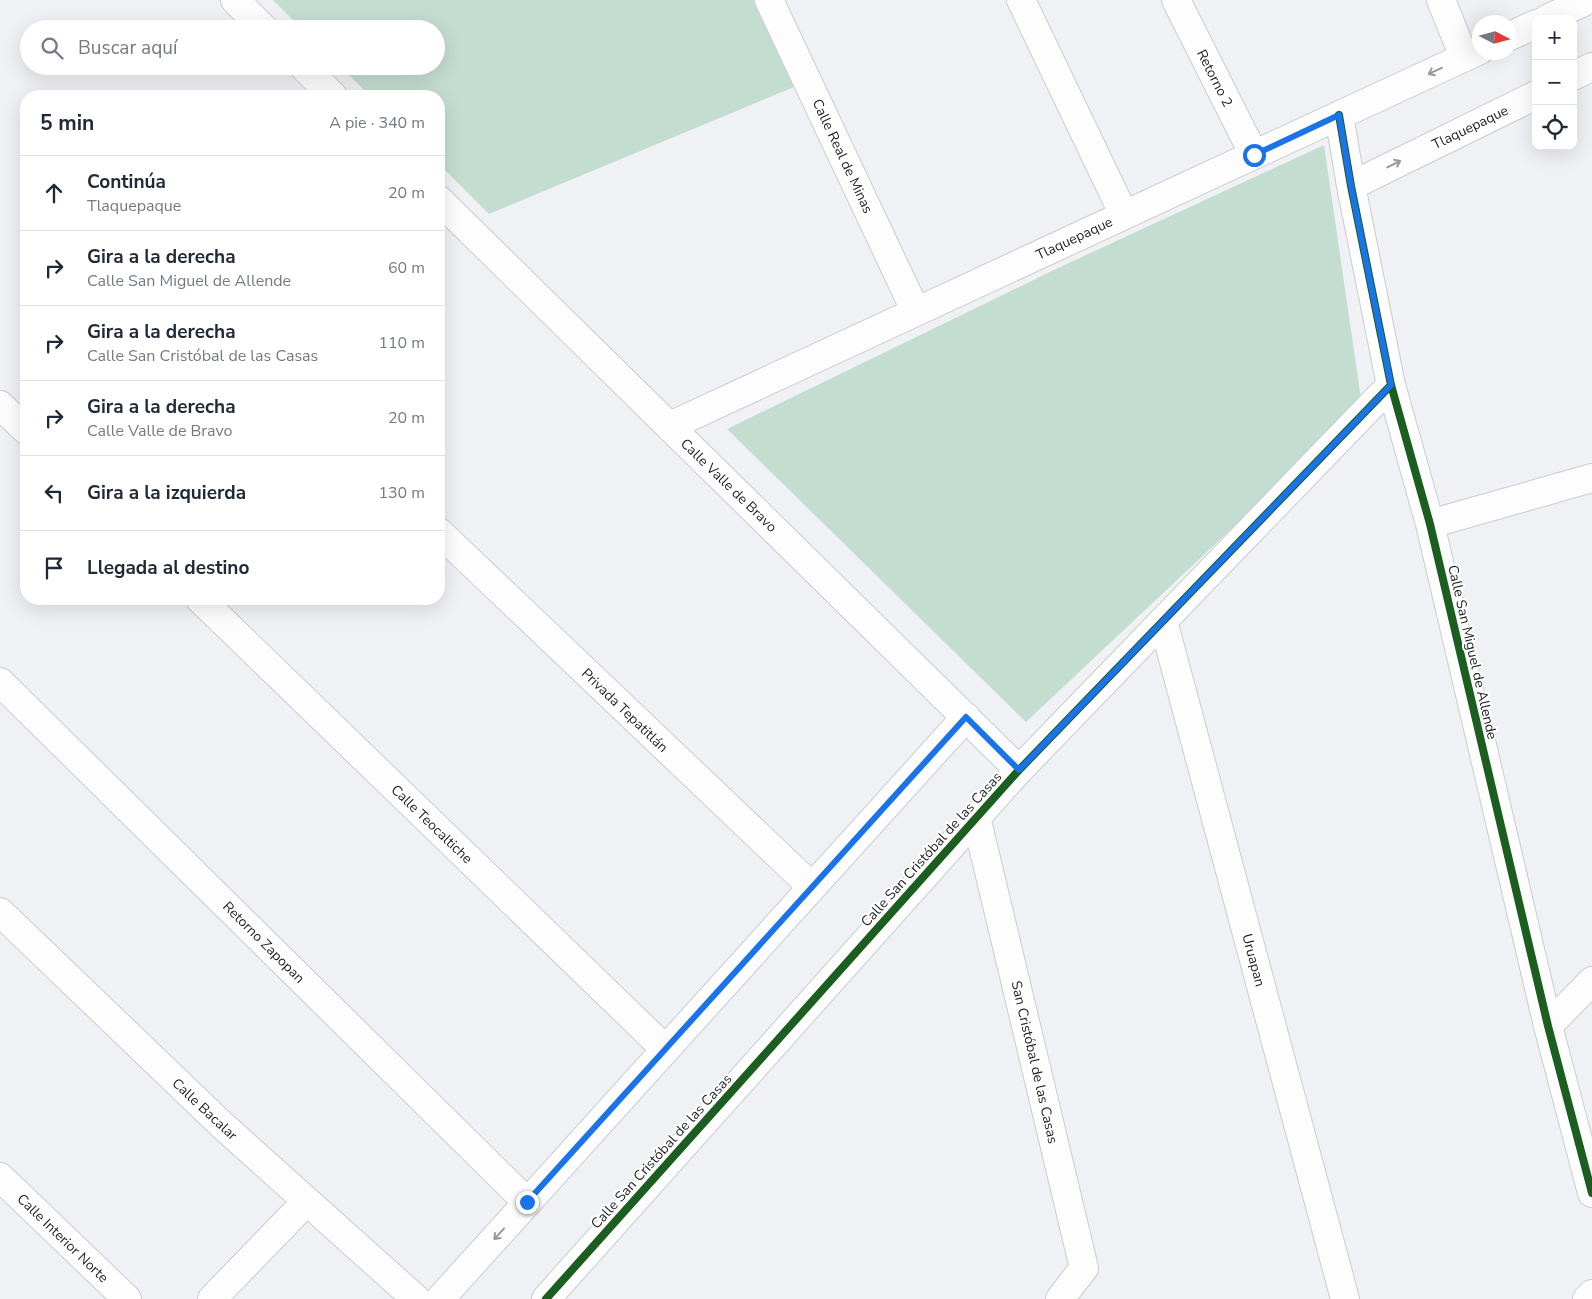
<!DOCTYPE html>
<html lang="es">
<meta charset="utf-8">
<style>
body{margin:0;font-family:"Nunito Sans",sans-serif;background:#f6f6f7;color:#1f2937}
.controls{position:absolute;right:15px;top:15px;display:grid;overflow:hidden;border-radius:10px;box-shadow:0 5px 20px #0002}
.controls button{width:45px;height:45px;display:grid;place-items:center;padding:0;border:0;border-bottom:1px solid #e0e1e3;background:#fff;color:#1f2937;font:25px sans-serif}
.compass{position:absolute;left:1472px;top:15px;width:45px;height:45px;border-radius:50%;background:#fff;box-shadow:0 5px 20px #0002;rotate:96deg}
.stop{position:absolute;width:15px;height:15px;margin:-11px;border:4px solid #1a73e8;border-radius:50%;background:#fff}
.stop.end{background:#1a73e8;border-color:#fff;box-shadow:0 1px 5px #0008}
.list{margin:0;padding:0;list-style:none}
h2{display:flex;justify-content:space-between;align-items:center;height:65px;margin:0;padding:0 20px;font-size:21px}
h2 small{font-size:16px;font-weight:400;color:#747a83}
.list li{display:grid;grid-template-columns:32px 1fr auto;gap:15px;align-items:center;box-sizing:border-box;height:75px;padding:0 20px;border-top:1px solid #e0e1e3}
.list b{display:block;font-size:19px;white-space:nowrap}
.list p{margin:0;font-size:16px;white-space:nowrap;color:#747a83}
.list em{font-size:16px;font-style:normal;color:#747a83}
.icon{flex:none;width:28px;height:28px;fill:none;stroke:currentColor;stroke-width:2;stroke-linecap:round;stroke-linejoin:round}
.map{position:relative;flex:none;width:1592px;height:1299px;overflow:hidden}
.search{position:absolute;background:#fff;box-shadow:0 5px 20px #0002;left:20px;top:20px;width:425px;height:55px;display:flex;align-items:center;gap:12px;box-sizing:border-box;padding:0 18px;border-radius:28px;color:#747a83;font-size:19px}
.panel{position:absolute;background:#fff;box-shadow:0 5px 20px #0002;left:20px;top:90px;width:425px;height:515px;border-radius:20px}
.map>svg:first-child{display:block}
.green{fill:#c4ddd1}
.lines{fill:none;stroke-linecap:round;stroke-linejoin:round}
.street-casing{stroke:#cbccce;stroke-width:30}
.secondary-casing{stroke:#cbccce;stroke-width:30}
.street{stroke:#fdfdfd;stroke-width:28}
.secondary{stroke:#fdfdfd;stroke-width:28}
.cycleway-casing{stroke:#fff;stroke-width:11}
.cycleway{stroke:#1b5e20;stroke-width:8}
.oneway{stroke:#99999a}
.route{stroke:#1a73e8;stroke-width:6}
.labels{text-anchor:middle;stroke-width:4;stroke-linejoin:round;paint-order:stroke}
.street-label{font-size:14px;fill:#1e1f21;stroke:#fff}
</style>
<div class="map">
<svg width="1592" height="1299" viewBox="0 0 1592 1299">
<rect width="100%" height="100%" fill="#eff1f4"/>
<path class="green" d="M273,0H753L794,87L489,214L439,164V96H370L340,66H436V29H302Z
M1324,145L1362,406L1026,722L727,429L1058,268Z"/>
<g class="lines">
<g class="street-casing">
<path id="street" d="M235,0L264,29
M769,0L916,312
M1021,0L1124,215
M1176,0L1254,155
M1441,0L1464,57
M1547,19L1588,0
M1510,36L1536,24
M303,66L333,96
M1573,76L1592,67
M1339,115L1351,186L1391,385L1430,524L1548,1026L1592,1193
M1351,186L1536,95
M439,200L1019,770
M0,405L26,430
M670,426L1480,50
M1430,524L1592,478
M439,532L812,887
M200,599L665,1049
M1163,621L1345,1299
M0,682L527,1202
M976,817L1084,1268L1060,1299
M0,912L222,1125L416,1299
M1548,1026L1592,981
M0,1177L127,1299
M212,1299L306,1202
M440,1299L966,717
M546,1299L1019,770L1391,385"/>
</g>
<g class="secondary-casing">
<path id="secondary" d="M1587,1299L1592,1294"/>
</g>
<use href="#street" class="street"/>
<use href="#secondary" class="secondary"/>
<g class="cycleway-casing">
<path id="cycleway" d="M1339,115L1351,186L1391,385L1430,524L1548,1026L1592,1193
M546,1299L1019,770L1391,385"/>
</g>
<use href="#cycleway" class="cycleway"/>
</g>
<defs><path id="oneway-shaft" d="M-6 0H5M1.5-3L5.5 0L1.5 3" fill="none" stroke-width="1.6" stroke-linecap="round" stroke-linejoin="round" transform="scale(1.25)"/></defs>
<g class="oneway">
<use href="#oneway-shaft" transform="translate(1435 71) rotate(155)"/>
<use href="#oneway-shaft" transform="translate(1394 164) rotate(-26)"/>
<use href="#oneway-shaft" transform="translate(499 1234) rotate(132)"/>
</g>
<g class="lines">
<path class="route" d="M527,1202L966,717L1019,770L1391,385L1351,186L1339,115L1254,155"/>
</g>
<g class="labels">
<g class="street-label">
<text transform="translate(1215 78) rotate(63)" y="5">Retorno 2</text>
<text transform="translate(1470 127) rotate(-26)" y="5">Tlaquepaque</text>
<text transform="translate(843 156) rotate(65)" y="5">Calle Real de Minas</text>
<text transform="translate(1074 238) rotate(-25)" y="5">Tlaquepaque</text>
<text transform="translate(729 485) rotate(44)" y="5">Calle Valle de Bravo</text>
<text transform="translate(1473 652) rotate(77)" y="5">Calle San Miguel de Allende</text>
<text transform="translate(625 710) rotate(44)" y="5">Privada Tepatitlán</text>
<text transform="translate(432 824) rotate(44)" y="5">Calle Teocaltiche</text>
<text transform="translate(931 849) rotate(-48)" y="5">Calle San Cristóbal de las Casas</text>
<text transform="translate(264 942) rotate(45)" y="5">Retorno Zapopan</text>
<text transform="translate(1254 960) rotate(75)" y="5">Uruapan</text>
<text transform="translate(1035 1062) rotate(77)" y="5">San Cristóbal de las Casas</text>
<text transform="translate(205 1109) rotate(43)" y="5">Calle Bacalar</text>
<text transform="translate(661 1151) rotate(-48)" y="5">Calle San Cristóbal de las Casas</text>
<text transform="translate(63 1238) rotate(44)" y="5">Calle Interior Norte</text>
</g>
</g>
</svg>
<div class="controls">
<button>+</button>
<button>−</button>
<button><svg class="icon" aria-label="locate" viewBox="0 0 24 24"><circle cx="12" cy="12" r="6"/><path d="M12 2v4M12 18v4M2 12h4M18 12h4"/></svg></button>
</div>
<svg class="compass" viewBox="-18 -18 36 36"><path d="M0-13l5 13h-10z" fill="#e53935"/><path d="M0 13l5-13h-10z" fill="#747a83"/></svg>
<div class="stop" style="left:1254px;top:155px"></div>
<div class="stop end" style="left:527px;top:1202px"></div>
<div class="search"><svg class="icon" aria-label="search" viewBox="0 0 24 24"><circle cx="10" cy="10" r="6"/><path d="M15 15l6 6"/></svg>Buscar aquí</div>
<section class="panel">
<h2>5 min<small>A pie · 340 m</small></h2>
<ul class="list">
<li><svg class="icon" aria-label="ahead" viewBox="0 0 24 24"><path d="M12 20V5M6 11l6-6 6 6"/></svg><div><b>Continúa</b><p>Tlaquepaque</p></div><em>20 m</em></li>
<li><svg class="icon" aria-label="right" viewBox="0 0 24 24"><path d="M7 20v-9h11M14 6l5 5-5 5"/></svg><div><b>Gira a la derecha</b><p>Calle San Miguel de Allende</p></div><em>60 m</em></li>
<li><svg class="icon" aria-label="right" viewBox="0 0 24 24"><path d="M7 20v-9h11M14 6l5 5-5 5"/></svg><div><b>Gira a la derecha</b><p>Calle San Cristóbal de las Casas</p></div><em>110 m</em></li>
<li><svg class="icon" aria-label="right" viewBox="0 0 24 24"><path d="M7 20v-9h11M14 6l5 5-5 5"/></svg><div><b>Gira a la derecha</b><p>Calle Valle de Bravo</p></div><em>20 m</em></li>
<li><svg class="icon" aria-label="left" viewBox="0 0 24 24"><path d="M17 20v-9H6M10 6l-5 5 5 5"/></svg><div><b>Gira a la izquierda</b></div><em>130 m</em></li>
<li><svg class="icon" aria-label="arrive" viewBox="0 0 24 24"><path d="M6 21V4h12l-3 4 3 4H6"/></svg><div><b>Llegada al destino</b></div></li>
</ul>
</section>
</div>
